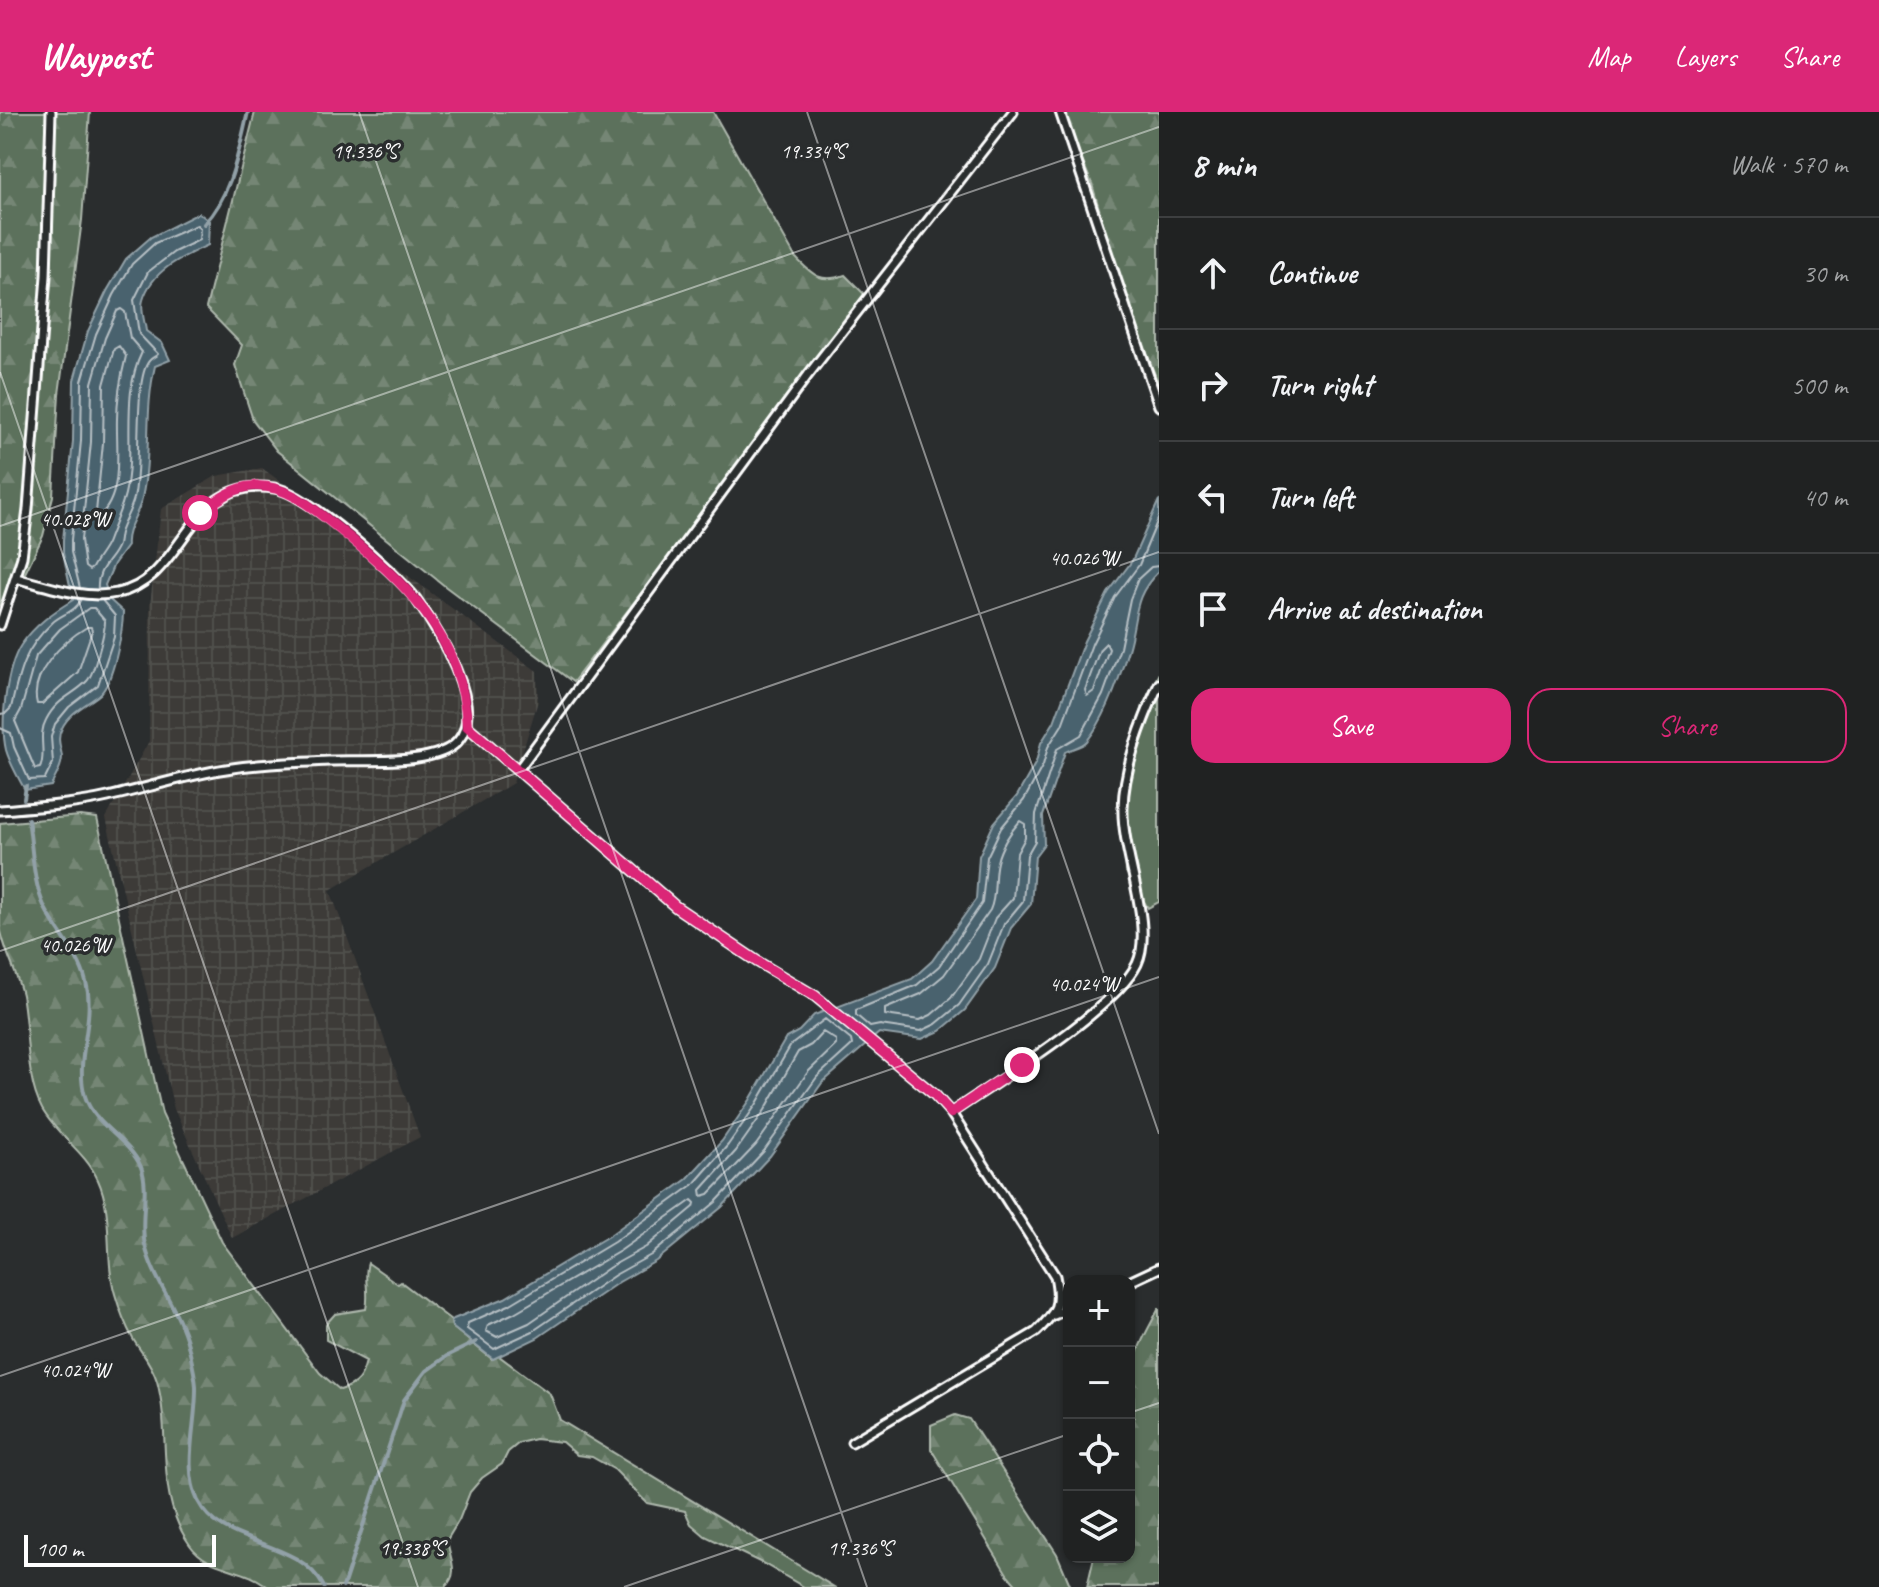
<!DOCTYPE html>
<meta charset="utf-8">
<style>
body{margin:0;font-family:Caveat,sans-serif;background:#282a2a;color:#f1f3f6}
.controls{position:absolute;right:24px;bottom:24px;display:grid;overflow:hidden;border-radius:16px;box-shadow:0 2px 6px #0004}
.controls button{width:72px;height:72px;display:grid;place-items:center;padding:0;border:0;border-bottom:2px solid #3d3f40;background:#202222;color:#f1f3f6;font:40px sans-serif}
.scale{position:absolute;left:24px;bottom:20px;width:192px;box-sizing:border-box;padding-left:8px;border:4px solid #fff;border-top:0;font-size:22px;line-height:28px;white-space:nowrap;color:#fff;-webkit-text-stroke:6px #2a2d2e;paint-order:stroke}
.stop{position:absolute;width:24px;height:24px;margin:-18px;border:6px solid #db2777;border-radius:50%;background:#fff}
.stop.end{background:#db2777;border-color:#fff;box-shadow:0 2px 8px #0008}
.list{margin:0;padding:0;list-style:none}
h2{display:flex;justify-content:space-between;align-items:center;height:104px;margin:0;padding:0 32px;font-size:34px}
h2 small{font-size:26px;font-weight:400;color:#a2a4a5}
.list li{display:grid;grid-template-columns:52px 1fr auto;gap:24px;align-items:center;box-sizing:border-box;height:112px;padding:0 32px;border-top:2px solid #3d3f40}
.list b{display:block;font-size:30px;white-space:nowrap}
.list em{font-size:26px;font-style:normal;color:#a2a4a5}
.actions{display:flex;gap:16px;padding:24px 32px}
.actions a{flex:1;padding:18px 0;border:2px solid #db2777;border-radius:24px;text-align:center;font-size:28px;color:#db2777}
.actions .main{background:#db2777;color:#fff}
.icon{flex:none;width:44px;height:44px;fill:none;stroke:currentColor;stroke-width:2;stroke-linecap:round;stroke-linejoin:round}
.map{position:relative;flex:none;width:1159px;height:1475px;overflow:hidden}
header{display:flex;align-items:center;gap:48px;box-sizing:border-box;height:112px;padding:0 40px;background:#db2777;color:#fff}
header strong{font-size:38px}
nav{display:flex;gap:44px;margin-inline-start:auto;font-size:28px}
main{display:flex}
aside{flex:1;background:#202222}
.map>svg:first-child{display:block}
.industrial{fill:url(#industrial-grid)}
.green{fill:#5c715b;stroke:#aeb8ad;stroke-width:2}
.forest{fill:url(#forest-firs);stroke:#aeb8ad;stroke-width:2}
.water{fill:#4a626e;stroke:#92a1a8;stroke-width:2}
.lines{fill:none;stroke-linecap:round;stroke-linejoin:round}
.shore{stroke:#b7c0c5;stroke-width:2}
.stream{stroke:#92a1a8;stroke-width:4}
.lane-casing{stroke:#fff;stroke-width:13}
.lane{stroke:#2a2d2e;stroke-width:7}
.route{stroke:#db2777;stroke-width:10}
.ticks{fill:none;stroke:#fff;stroke-width:2;stroke-opacity:0.45}
.ticks-label{font-size:20px;text-anchor:middle;fill:#fff;stroke:#2a2d2e;stroke-width:7;stroke-linejoin:round;paint-order:stroke}
</style>
<header>
<strong>Waypost</strong>
<nav><a>Map</a><a>Layers</a><a>Share</a></nav>
</header>
<main>
<div class="map">
<svg width="1159" height="1475" viewBox="0 0 1159 1475">
<defs>
<pattern id="industrial-grid" width="8" height="8" patternUnits="userSpaceOnUse" patternTransform="scale(2)"><rect width="8" height="8" fill="#3d3b38"/><path d="M0 4h8M4 0v8" fill="none" stroke="#504f4c"/></pattern>
<pattern id="forest-firs" width="22" height="20" patternUnits="userSpaceOnUse" patternTransform="scale(2)"><rect width="22" height="20" fill="#5c715b"/><path d="M5 1l3.5 6h-7zM16 11l3.5 6h-7z" fill="#748674"/></pattern>
</defs>
<rect width="100%" height="100%" fill="#2a2d2e"/>
<filter id="ink" filterUnits="userSpaceOnUse"><feTurbulence type="fractalNoise" baseFrequency=".0125" numOctaves="2"/><feDisplacementMap in="SourceGraphic" scale="16" xChannelSelector="R" yChannelSelector="G"/><feConvolveMatrix kernelMatrix="1 2 1 2 8 2 1 2 1" color-interpolation-filters="sRGB"/></filter>
<g filter="url(#ink)">
<path class="industrial" d="M262,356L537,559L538,589L513,671L330,778L420,1025L232,1126L174,997L106,706L149,629L150,493L161,397L216,364Z"/>
<path class="green" d="M1159,561V790L1148,796L1126,760L1123,697L1129,648L1143,593Z"/>
<path class="forest" d="M0,0H90L82,108L59,282L53,384L43,424L0,513Z
M255,0H713L795,145C812,162 819,172 845,163L867,185L573,570L446,475L277,339L253,308L235,253L242,233L206,196Z
M1062,0H1159V273L1121,174L1092,72Z
M80,704L97,706L162,1002L222,1130L320,1261L340,1278C357,1273 362,1266 366,1249L326,1228V1212L335,1202L366,1197C370,1181 363,1165 368,1151L398,1172L401,1170L451,1208L452,1215L492,1247L499,1244L550,1282L560,1308L834,1475H804L764,1452L705,1424L691,1412L685,1399L647,1391L615,1358L592,1345L577,1343L562,1330L535,1327L519,1331L508,1340L502,1352L482,1366L470,1380L459,1408L447,1428C450,1447 460,1461 445,1475H268C244,1454 209,1460 190,1433C154,1382 172,1324 157,1269C151,1250 142,1242 133,1227C126,1214 119,1196 115,1182C104,1145 114,1103 98,1068C85,1039 57,1024 42,997C25,966 29,918 22,883C17,860 3,837 0,814C0,785 0,741 0,711Z
M1159,1196V1475H1087L1094,1445H1129V1328C1139,1305 1131,1284 1133,1260C1135,1237 1149,1216 1159,1196Z
M955,1303L969,1307L1057,1442L1071,1475H1018L1007,1462L931,1337V1313Z"/>
<path class="water" d="M199,101L209,109L208,133C182,145 152,158 143,188C140,197 145,210 146,219L162,231L170,248L155,254C144,300 152,342 142,386C139,402 125,417 127,434L114,452L105,473L110,488L123,500C123,519 113,572 99,583C86,593 70,600 62,616C56,627 61,635 62,645C62,656 55,665 51,674L25,678C18,665 10,652 6,638C0,612 6,556 21,533C35,513 53,500 73,488L63,441V428L73,329L74,268L88,219L107,179L126,147L151,125Z
M1159,388V459C1132,485 1138,505 1128,538C1120,565 1105,607 1087,629C1082,635 1072,636 1065,640L1043,704L1044,732L1035,744L1031,792L1011,816L995,856L965,898L940,919L922,927L879,921L872,927L834,896L912,867L932,849L976,787L979,744L994,711L1017,684L1036,650L1041,631L1054,610L1084,529L1108,481L1132,449Z
M828,898L868,931L822,971L770,1044L722,1095L656,1149L619,1170L537,1226L493,1247L452,1215L451,1208L505,1186L610,1123L687,1067L722,1029L750,988L786,926L799,919L814,903Z"/>
<g class="lines">
<path class="shore" d="M121,197L125,200L130,226L142,240C120,285 136,336 125,382C121,398 113,415 108,429C105,438 96,447 92,456L89,458L85,455L81,428L91,330L92,271L105,226L117,199Z
M119,234L126,244C121,264 117,286 117,307C116,336 124,384 99,404L96,400L103,331L104,273L114,237Z
M1159,405L1139,453L1115,485L1092,532L1062,613L1048,635L1043,653L1024,688L1001,716L987,745L982,791L939,854L917,873L856,898V903L870,915L880,913L921,919L936,912L959,893L988,852L1004,812L1023,789L1027,743L1035,729L1036,702L1057,637L1081,623L1103,583L1120,536L1130,487L1138,467L1151,455L1159,454
M80,476L71,440V428L81,329L82,269L96,222L114,183L132,152L155,131L197,113L200,116L199,128L174,140L148,160L134,188L139,222L158,242C155,245 151,246 149,249C133,268 142,356 134,386C131,398 124,409 120,421C119,425 119,429 118,433C113,448 96,456 98,477
M89,496H94L105,509C105,520 94,562 87,569C74,583 57,586 46,608C37,624 47,642 40,656L35,657L15,609L21,598L36,544L60,517Z
M87,515H91L92,519L78,560L42,592H37C29,562 63,529 87,515Z
M1106,531L1109,537L1094,579L1087,584L1085,578L1100,537Z
M0,602L6,601L11,596C19,560 24,537 52,511C61,502 76,500 81,487
M0,616L11,621L14,635L29,668L45,667L53,651L51,625L55,612L69,595L98,573L114,525L115,504L102,488
M1020,709L1025,712V726L1017,741L1013,786L995,806L979,847L951,886L931,903L920,908L885,903V897L921,882L944,863L990,798C997,783 993,766 997,750C1000,736 1010,720 1020,709Z
M825,907L851,928L852,933L817,965L764,1039L716,1090L651,1143L615,1163L533,1219L494,1237L467,1217L468,1211L509,1193L614,1130L693,1073L728,1033L756,993L791,933Z
M823,920L836,928V933L808,960L756,1033L709,1082L702,1084L701,1078L736,1039L765,998L798,940L811,933Z
M692,1088L695,1091L694,1095L646,1135L610,1155L529,1211L497,1225L486,1219L488,1213L514,1201L620,1139Z"/>
<path class="stream" d="M204,112C232,83 239,37 248,0
M24,687L26,674
M28,707C33,738 32,768 45,796C58,822 79,841 86,870C96,908 74,948 85,984C94,1014 128,1026 141,1055C150,1078 139,1108 145,1133C153,1168 179,1197 188,1233C191,1246 195,1261 196,1274C197,1311 182,1355 198,1389C222,1437 297,1424 324,1475
M343,1475L404,1288L426,1259L447,1244L476,1230"/>
<g class="lane-casing">
<path id="lane" d="M1060,0L1159,294
M0,513L22,445L28,397L46,164L51,0
M467,614L676,795L758,850L815,884L935,983L951,1001L1055,1164C1061,1192 1057,1200 1036,1220L852,1330
M518,658L808,263L1013,0
M0,698C36,695 73,693 108,685C147,676 187,663 226,657C260,651 295,651 329,649C361,647 436,655 458,629C487,596 437,517 416,487C396,461 306,380 274,376C185,363 186,468 117,481C84,488 47,474 16,466
M951,1001C996,970 1115,898 1137,852C1155,814 1121,740 1123,695C1124,654 1142,609 1159,572
M1129,1170L1159,1156
M1054,1203L1069,1196"/>
</g>
<use href="#lane" class="lane"/>
</g>
</g>
<g class="lines" filter="url(#ink)">
<path class="route" d="M200,401C216,389 233,375 254,374C287,372 314,397 339,417C404,469 463,525 467,614L676,795L758,850L815,884L935,983L951,1001L1022,953"/>
</g>
<path class="ticks" d="M359,0L867,1475M807,0L1159,1022M0,260L418,1475M0,414L1159,15M0,839L1159,440M0,1264L1159,865M1129,1301L1159,1291M624,1475L1069,1322"/>
<g class="ticks-label">
<text x="365" y="46">19.336°S</text>
<text x="813" y="46">19.334°S</text>
<text x="75" y="414">40.028°W</text>
<text x="1084" y="453">40.026°W</text>
<text x="75" y="840">40.026°W</text>
<text x="1084" y="879">40.024°W</text>
<text x="75" y="1265">40.024°W</text>
<text x="412" y="1443">19.338°S</text>
<text x="860" y="1443">19.336°S</text>
</g>
</svg>
<div class="controls">
<button>+</button>
<button>−</button>
<button><svg class="icon" aria-label="locate" viewBox="0 0 24 24"><circle cx="12" cy="12" r="6"/><path d="M12 2v4M12 18v4M2 12h4M18 12h4"/></svg></button>
<button><svg class="icon" aria-label="layers" viewBox="0 0 24 24"><path d="M12 4l9 5-9 5-9-5zM3 14l9 5 9-5"/></svg></button>
</div>
<div class="scale">100 m</div>
<div class="stop" style="left:200px;top:401px"></div>
<div class="stop end" style="left:1022px;top:953px"></div>
</div>
<aside>
<h2>8 min<small>Walk · 570 m</small></h2>
<ul class="list">
<li><svg class="icon" aria-label="ahead" viewBox="0 0 24 24"><path d="M12 20V5M6 11l6-6 6 6"/></svg><div><b>Continue</b></div><em>30 m</em></li>
<li><svg class="icon" aria-label="right" viewBox="0 0 24 24"><path d="M7 20v-9h11M14 6l5 5-5 5"/></svg><div><b>Turn right</b></div><em>500 m</em></li>
<li><svg class="icon" aria-label="left" viewBox="0 0 24 24"><path d="M17 20v-9H6M10 6l-5 5 5 5"/></svg><div><b>Turn left</b></div><em>40 m</em></li>
<li><svg class="icon" aria-label="arrive" viewBox="0 0 24 24"><path d="M6 21V4h12l-3 4 3 4H6"/></svg><div><b>Arrive at destination</b></div></li>
</ul>
<div class="actions"><a class="main">Save</a><a>Share</a></div>
</aside>
</main>
